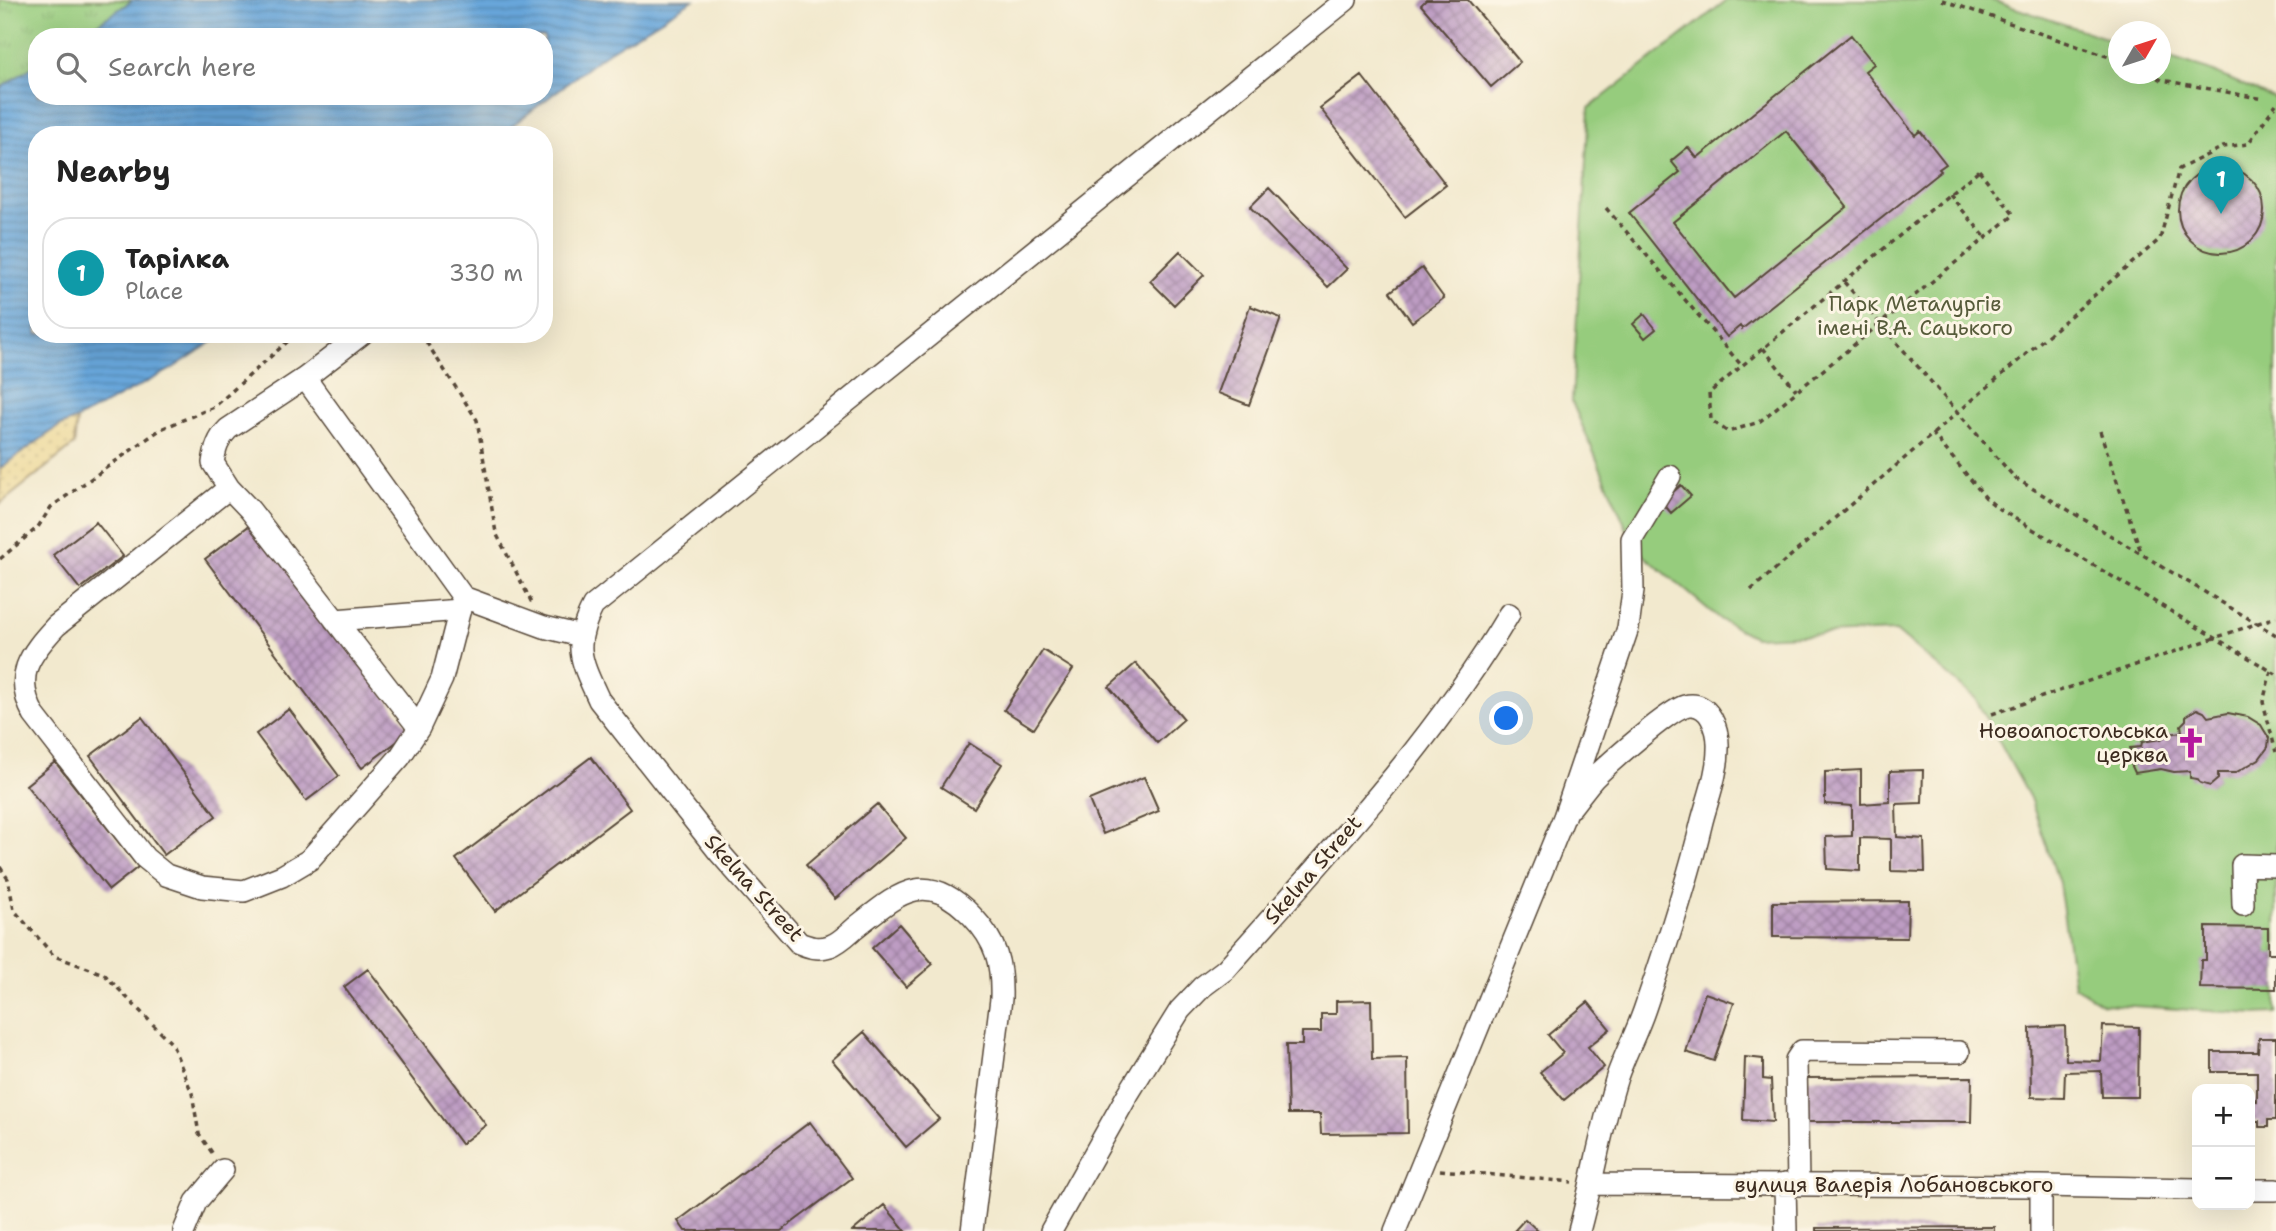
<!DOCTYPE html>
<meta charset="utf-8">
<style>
body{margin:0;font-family:"Shantell Sans",sans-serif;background:#f6f6f6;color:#222}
.controls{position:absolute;right:21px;bottom:21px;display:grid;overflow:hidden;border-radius:14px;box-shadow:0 7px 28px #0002}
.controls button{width:63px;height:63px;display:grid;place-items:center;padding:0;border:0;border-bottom:2px solid #e0e0e0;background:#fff;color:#222;font:35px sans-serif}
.compass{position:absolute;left:2108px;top:21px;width:63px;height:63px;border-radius:50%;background:#fff;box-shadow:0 7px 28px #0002;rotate:51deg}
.you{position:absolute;left:1507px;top:719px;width:24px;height:24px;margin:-18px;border:5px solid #fff;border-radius:50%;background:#1a73e8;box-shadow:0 0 0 10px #1a73e833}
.badge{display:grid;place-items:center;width:46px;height:46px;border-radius:50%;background:#0f766e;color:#fff;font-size:23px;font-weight:700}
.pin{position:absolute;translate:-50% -58px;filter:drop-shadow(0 2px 4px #0008)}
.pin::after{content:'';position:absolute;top:37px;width:24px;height:21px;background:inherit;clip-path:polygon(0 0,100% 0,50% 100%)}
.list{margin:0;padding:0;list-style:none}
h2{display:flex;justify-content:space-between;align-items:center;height:91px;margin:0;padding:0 28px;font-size:30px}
h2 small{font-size:23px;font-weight:400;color:#767676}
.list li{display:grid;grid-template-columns:46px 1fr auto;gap:21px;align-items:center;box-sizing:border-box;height:112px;margin:0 14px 14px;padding:0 14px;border:2px solid #e0e0e0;border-radius:28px}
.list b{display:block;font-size:26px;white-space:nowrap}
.list p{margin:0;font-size:23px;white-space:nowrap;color:#767676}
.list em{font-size:23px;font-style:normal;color:#767676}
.icon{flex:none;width:38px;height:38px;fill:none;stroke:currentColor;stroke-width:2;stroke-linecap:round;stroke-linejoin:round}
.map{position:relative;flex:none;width:2276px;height:1231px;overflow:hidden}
.search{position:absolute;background:#fff;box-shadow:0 7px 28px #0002;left:28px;top:28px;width:525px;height:77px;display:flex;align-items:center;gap:18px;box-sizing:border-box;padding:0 24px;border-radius:28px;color:#767676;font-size:26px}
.panel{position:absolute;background:#fff;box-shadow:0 7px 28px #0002;left:28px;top:126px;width:525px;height:217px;border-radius:28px}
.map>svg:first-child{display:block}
.grass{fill:url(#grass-tufts);stroke:#687b4e;stroke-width:2}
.sand{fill:url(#sand-dots);stroke:#94825e;stroke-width:2}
.park{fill:#96cc7d;stroke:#687b4e;stroke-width:2}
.water{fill:url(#water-rules);stroke:#51687c;stroke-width:2}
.building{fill:url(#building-cross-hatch);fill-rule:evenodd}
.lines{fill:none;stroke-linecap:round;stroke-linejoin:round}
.minor-casing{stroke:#564738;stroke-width:24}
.path{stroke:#564738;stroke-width:3.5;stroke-dasharray:5 5;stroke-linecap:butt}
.minor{stroke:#fff;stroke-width:21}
.labels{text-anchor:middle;stroke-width:6;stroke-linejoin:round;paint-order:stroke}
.park-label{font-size:21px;fill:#565b3a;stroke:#fcf5e5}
.poi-label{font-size:21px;fill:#3b2a1e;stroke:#fcf5e5;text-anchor:end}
.street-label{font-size:21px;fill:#3b2a1e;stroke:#fcf5e5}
</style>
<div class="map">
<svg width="2276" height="1231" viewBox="0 0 2276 1231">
<defs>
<pattern id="grass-tufts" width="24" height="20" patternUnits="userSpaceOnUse" patternTransform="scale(1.75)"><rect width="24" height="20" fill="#96cc7d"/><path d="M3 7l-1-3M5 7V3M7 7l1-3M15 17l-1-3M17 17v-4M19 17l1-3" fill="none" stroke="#82af6c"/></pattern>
<pattern id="sand-dots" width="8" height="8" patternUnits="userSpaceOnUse" patternTransform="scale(1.75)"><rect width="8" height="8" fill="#eeda9e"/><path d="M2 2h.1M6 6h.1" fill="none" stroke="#cdbb88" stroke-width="1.8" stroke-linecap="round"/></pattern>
<pattern id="water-rules" width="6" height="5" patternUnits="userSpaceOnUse" patternTransform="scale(1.75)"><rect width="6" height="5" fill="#67a6da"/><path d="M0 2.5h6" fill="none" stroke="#5687b0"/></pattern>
<pattern id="building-cross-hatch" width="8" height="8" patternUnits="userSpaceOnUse" patternTransform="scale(1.75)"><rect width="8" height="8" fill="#bd9cc3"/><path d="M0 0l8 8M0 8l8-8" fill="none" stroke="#9b7f9e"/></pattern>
</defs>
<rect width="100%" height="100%" fill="#fcf5e5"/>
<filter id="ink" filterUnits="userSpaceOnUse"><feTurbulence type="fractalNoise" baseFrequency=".0143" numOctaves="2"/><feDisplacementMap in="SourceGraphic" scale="14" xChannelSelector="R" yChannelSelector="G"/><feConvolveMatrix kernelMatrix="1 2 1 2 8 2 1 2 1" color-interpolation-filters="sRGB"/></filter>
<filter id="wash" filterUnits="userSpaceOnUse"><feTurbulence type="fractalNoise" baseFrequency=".00686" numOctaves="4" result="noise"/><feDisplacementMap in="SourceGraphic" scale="28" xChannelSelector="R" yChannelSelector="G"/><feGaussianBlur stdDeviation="1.57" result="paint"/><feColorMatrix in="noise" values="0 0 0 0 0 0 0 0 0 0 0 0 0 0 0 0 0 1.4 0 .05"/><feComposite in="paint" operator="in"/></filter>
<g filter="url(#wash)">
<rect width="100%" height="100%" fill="#f2e9ce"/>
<path class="grass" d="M0,0H133L78,37H37V64L0,88Z"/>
<path class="sand" d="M77,419L74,445L0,504V468L58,427Z"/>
<path class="park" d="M1727,0H1991L2118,42V74H2160L2161,55L2208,70L2276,99V1013L2255,1014L2103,1004L2074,986L2059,883L2030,798L1975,698L1896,631L1754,637L1721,620L1635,548L1572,402L1589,108Z"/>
<path class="water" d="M133,0H693L608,52L500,135H37V334H224L170,370L77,419L58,427L0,468V88L37,64V96H544V37H78Z"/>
<g id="blocks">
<path class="building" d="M1426,0H1468L1520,62L1491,87L1421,5Z
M1851,35L1874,64L1865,71L1915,135L1920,131L1946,164L1939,169L1941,171L1742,329L1740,326L1727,337L1629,213L1680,172L1671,161L1688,147L1697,158ZM1786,131L1847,207L1734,298L1673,222Z
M1362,76L1446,185L1405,217L1320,108Z
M2178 210a43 43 0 1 1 86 0a43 43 0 1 1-86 0Z
M1269,188L1347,269L1328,287L1250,207Z
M1180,251L1204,275L1174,305L1150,281Z
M1422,268L1444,298L1412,322L1390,292Z
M1250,306L1281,318L1249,405L1218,393Z
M1644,314L1656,329L1645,338L1633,324Z
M1681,485L1691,496L1671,513L1662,502Z
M96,522L123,556L80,589L53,555Z
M254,522L411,731L362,768L205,559Z
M1043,650L1073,669L1034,729L1004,710Z
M1136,663L1184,719L1157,743L1109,687Z
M289,709L339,776L306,801L256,734Z
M2197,709L2204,712L2208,717L2228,713L2248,717L2261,725L2264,730L2269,738L2268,747L2259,759L2235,773H2218V779L2210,786L2200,783L2197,779L2190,778V771L2174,772L2161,769L2135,773L2131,764L2130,748L2141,747L2142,742L2161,739L2169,734L2182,732L2181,725L2186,720V716Z
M142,717L216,816L164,855L90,756Z
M969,743L1002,764L974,808L941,787Z
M591,757L630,809L495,911L456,859Z
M55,762L138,867L109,890L26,785Z
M1861,770V804L1890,802V771L1923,770L1922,803L1896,804L1897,837L1924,839L1925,872L1891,871V839L1860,838V871L1827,869L1826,837L1852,836V806L1825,804V772Z
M1144,777L1159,811L1103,834L1089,800Z
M877,804L906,838L835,899L806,865Z
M1908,901L1907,938L1773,937V902Z
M899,924L933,964L906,987L872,948Z
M2206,927L2268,928V953H2276V989L2200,988L2201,960H2206Z
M368,969L486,1125L461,1144L344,987Z
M1705,993L1734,1003L1714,1061L1686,1052Z
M1371,1000L1372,1059L1407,1058L1408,1133L1321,1134L1320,1114H1288L1286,1045H1302V1032H1321V1014H1336V1001Z
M1588,1002L1610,1029L1588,1047L1604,1067L1564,1100L1540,1072L1563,1053L1548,1035Z
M2065,1026L2066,1060L2101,1061L2103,1026L2139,1027L2138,1097H2102L2101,1071L2065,1072L2064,1098L2031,1097L2030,1028Z
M864,1032L939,1119L906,1147L832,1060Z
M2259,1038H2276V1120H2268V1127H2259V1121H2250V1100L2257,1101V1072H2212V1052H2258Z
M1745,1057L1763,1059V1079L1771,1080L1773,1122L1743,1120Z
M1972,1077L1971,1122H1805L1806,1078Z
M810,1122L852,1178L781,1231H685L678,1221Z
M884,1205L906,1231H853Z
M1525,1219L1538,1231H1514Z
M1994,1227V1231H1816V1228Z"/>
</g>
</g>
<g filter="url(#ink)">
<use href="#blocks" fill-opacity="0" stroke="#564738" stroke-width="2"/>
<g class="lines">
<g class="minor-casing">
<path id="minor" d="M362,334L305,378L228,429C218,439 215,449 213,463L229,488L250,510L419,728
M305,378L463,597L544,627L581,636
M229,488L56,626C29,655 13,676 34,715L145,858L166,875L202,887L244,891L282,876L309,860L400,757L419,728L442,679L463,597
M335,620L460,610
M1571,807C1579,797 1586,787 1594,778C1608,764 1669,710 1685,706C1710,699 1719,731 1718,749C1718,773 1708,798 1702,821C1687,884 1666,947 1645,1008C1637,1032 1625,1054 1617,1077C1601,1128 1593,1180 1579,1231
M2243,905L2242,865L2276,866
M1591,1184L2041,1186L2197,1189
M1785,1184L1786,1231
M1798,1185L1796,1060L1802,1051L1959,1052
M2041,1186V1231
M2250,1190H2276
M184,1231L196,1202L223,1170
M972,1231L1001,999C1002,964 997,942 972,916C925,867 898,894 856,927C848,934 839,943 830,946C818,950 809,947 799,943L719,852L599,700C581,661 572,646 593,606L1346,0
M1051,1231L1128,1094L1180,1010L1202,987L1226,969C1326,856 1432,744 1509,614
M1395,1231L1564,817L1628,628L1633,591L1632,539L1670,476"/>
</g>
<path class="path" d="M1942,0L2118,60
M2148,74L2162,80L2264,99
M1979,170L2014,215L1759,422L1728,432L1711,420L1709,393Z
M1949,194L1986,238
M1606,208L1742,366
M1844,282L2015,478L2276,635
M421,334L477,420L496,533L532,603
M1763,348L1796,390
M2100,431L2141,552
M1932,433L1986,498L1999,509L2276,674
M0,559L38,527L51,507L161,429L214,407L296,334
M1751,590L2160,239L2179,169L2223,147L2248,144L2276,104
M2271,671L2263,702L2276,752
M1992,714L2276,617
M0,867L8,879L14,910L54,956L104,974L172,1044L192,1093L199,1134L213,1154
M1440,1170L1572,1182"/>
<use href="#minor" class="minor"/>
</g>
</g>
<defs>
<g id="church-bare" transform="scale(2.415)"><path d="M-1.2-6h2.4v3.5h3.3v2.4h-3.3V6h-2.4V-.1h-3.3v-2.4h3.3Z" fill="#b5179e" stroke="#fcf5e5" stroke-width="2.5" paint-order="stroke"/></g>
</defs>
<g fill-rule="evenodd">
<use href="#church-bare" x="2191" y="743"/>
</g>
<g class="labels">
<g class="park-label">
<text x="1915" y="311">Парк Металургів<tspan x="1915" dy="24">імені В.А. Сацького</tspan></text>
</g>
<g class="poi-label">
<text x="2168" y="738">Новоапостольська<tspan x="2168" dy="24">церква</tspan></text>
</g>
<g class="street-label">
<text transform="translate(1313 870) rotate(-49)" y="7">Skelna Street</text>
<text transform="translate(754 888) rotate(48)" y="7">Skelna Street</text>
<text x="1894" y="1192">вулиця Валерія Лобановського</text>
</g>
</g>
</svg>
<div class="controls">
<button>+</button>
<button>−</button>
</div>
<svg class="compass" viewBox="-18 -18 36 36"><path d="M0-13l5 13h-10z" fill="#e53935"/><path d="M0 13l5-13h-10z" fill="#767676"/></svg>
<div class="you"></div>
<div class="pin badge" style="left:2221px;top:214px;background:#0f9aa8">1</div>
<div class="search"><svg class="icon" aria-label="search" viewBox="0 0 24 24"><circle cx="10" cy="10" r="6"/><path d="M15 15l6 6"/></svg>Search here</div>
<section class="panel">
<h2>Nearby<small></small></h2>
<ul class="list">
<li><span class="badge" style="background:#0f9aa8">1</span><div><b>Тарілка</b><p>Place</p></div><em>330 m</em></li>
</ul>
</section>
</div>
